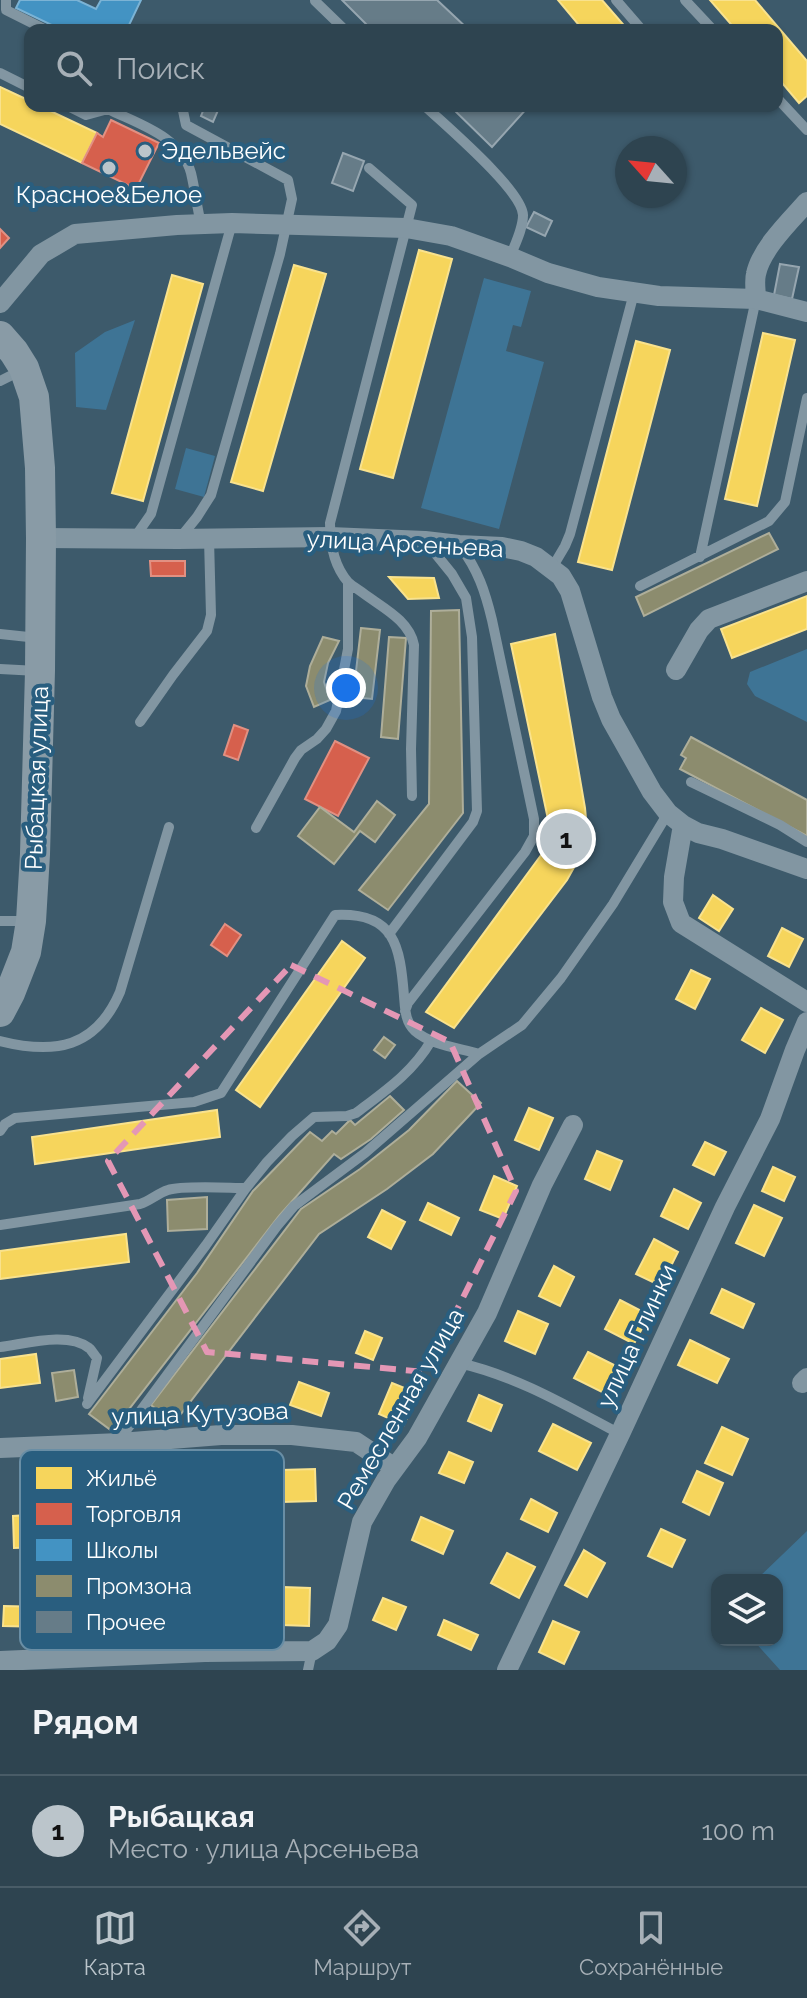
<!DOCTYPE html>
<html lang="ru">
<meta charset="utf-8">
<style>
body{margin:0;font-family:Raleway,sans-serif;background:#3a4e5a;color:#f1f3f6}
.controls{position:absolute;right:24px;bottom:24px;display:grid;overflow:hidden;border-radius:16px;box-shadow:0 2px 6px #0004}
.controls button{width:72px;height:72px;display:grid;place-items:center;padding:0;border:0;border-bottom:2px solid #495c67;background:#2e4450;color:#f1f3f6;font:40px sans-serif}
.compass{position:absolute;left:615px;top:136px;width:72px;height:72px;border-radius:50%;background:#2e4450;box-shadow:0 2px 6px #0004;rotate:297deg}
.you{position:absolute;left:346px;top:688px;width:28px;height:28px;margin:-20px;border:6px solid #fff;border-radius:50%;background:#1a73e8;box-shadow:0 0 0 12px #1a73e833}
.badge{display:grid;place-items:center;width:52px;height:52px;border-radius:50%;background:#bbc5cb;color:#111;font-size:26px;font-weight:700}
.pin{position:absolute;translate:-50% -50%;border:4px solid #fff;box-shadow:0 2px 8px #0006}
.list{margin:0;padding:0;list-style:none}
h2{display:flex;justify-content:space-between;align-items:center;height:104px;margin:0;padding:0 32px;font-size:34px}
h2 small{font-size:26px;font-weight:400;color:#a7b0b7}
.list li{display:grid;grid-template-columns:52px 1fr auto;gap:24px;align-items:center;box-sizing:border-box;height:112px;padding:0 32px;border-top:2px solid #495c67}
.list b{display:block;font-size:30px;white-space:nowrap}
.list p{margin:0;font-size:26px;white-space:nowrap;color:#a7b0b7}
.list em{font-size:26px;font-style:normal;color:#a7b0b7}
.icon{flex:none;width:44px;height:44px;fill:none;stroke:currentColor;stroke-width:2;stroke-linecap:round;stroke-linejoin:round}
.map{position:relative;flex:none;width:807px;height:1670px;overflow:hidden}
.search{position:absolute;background:#2e4450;box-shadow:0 2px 6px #0004;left:24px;right:24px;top:24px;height:88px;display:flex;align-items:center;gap:20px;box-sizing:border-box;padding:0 28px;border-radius:16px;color:#a7b0b7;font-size:30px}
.sheet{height:216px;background:#2e4450}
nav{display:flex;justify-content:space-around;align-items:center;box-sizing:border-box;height:112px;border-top:2px solid #495c67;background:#2e4450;font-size:22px;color:#a7b0b7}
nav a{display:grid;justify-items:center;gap:4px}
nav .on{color:#bbc5cb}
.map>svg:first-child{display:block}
.green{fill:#3e7495}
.homes{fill:#f6d55c;stroke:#f9e28d;stroke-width:2}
.shops{fill:#d6604d;stroke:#e29082;stroke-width:2}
.schools{fill:#4393c3;stroke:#7bb3d5;stroke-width:2}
.industry{fill:#8c8c6e;stroke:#aeae9a;stroke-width:2}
.building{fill:#667c88;stroke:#96a6b0;stroke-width:2}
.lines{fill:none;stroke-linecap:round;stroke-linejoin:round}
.lane{stroke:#8296a2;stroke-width:10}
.street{stroke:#8296a2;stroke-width:20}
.secondary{stroke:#899ba6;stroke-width:30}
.marked{fill:none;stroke:#e497b5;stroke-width:6;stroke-dasharray:16 10;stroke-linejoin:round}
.poi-dot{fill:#bbc5cb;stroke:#295e7f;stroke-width:3}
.labels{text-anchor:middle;stroke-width:8;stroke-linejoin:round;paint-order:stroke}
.poi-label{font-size:24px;fill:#fff;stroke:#295e7f;text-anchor:start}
.street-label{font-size:24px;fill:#fff;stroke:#295e7f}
.key{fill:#295e7f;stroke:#698ea5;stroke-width:2}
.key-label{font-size:22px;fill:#fff}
</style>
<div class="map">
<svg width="807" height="1670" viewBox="0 0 807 1670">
<rect width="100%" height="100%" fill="#3d5a6b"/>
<path class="green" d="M484,278L531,291L521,327L513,325L506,351L544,362L499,529L421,508Z
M135,320L106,410L76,407L75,353L105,332Z
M186,448L215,456L204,497L175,489Z
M807,649V722L755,696L747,684L750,672Z
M807,1531V1670H780L753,1640H777V1580H756Z"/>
<path class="homes" d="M558,0H602L628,30H583Z
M710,0H755L807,61V96L799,103L777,77V30H736Z
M710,0H755L807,61V96L799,103L777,77V30H736Z
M0,87L30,101V106H40L97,133L82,163L0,124Z
M419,250L452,259L393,478L360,469Z
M294,265L326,274L263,491L231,482Z
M172,275L203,284L143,501L112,493Z
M763,333L795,340L757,506L725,499Z
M636,341L670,350L612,570L578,562Z
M389,577L434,578L439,598L408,599Z
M807,596V629L732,658L721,629Z
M555,634L585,808L587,830L581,855L567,880L454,1028L426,1012L547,847L549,824L511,644Z
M713,895L733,909L719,931L699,918Z
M782,928L803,939L789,967L768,956Z
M342,941L365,958L260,1107L236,1090Z
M691,970L710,979L695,1009L676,999Z
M761,1008L783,1020L765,1053L742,1040Z
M529,1108L553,1118L539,1150L515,1140Z
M217,1110L220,1137L35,1164L32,1137Z
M705,1142L726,1152L714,1175L693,1165Z
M597,1151L622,1161L610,1190L585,1179Z
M773,1167L795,1177L784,1201L762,1191Z
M494,1176L517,1186L503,1219L480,1210Z
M674,1189L701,1203L688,1229L661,1216Z
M428,1203L459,1218L451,1235L420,1220Z
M754,1205L782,1218L764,1256L736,1243Z
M382,1210L405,1222L391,1249L368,1237Z
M126,1234L129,1262L0,1279V1251Z
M654,1239L678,1252L661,1286L636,1274Z
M554,1266L574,1277L560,1306L539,1296Z
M722,1289L754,1304L743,1328L711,1313Z
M620,1300L649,1315L634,1344L605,1329Z
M518,1311L548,1324L535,1354L505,1341Z
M365,1331L382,1338L373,1360L356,1353Z
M690,1340L729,1359L717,1383L678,1365Z
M588,1352L624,1370L610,1396L574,1378Z
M36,1354L40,1383L0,1388V1359Z
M299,1382L329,1393L321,1416L290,1405Z
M392,1383L417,1393L404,1425L379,1414Z
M479,1395L502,1405L491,1431L468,1421Z
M553,1424L591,1443L577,1470L539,1451Z
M722,1427L748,1439L732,1475L705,1463Z
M449,1452L473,1462L464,1483L439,1473Z
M315,1469L316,1501L282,1502L281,1470Z
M697,1471L723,1483L709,1515L683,1502Z
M531,1499L557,1513L548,1532L521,1519Z
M41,1514L42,1547L14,1548L13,1516Z
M421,1517L453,1531L443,1554L412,1540Z
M661,1529L685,1540L672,1567L648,1556Z
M584,1550L605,1563L587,1597L565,1585Z
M507,1553L535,1567L519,1598L491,1583Z
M283,1587L310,1588L309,1626L282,1625Z
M383,1598L406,1607L396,1630L373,1620Z
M4,1606L46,1607L45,1627L3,1626Z
M444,1620L478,1635L471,1650L438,1635Z
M553,1621L579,1632L564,1664L539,1652Z"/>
<path class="shops" d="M111,120L159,143L136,189L82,163L97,133L103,137Z
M0,229L9,238L0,248Z
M150,561H185V576H151Z
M234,725L248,730L238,760L224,755Z
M335,741L369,758L338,816L305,799Z
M225,924L241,935L227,956L211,945Z"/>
<path class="schools" d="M20,0H77L96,9L101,0H141L129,25L139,30H62L16,8Z"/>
<path class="industry" d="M769,533L778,549L644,616L636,597Z
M459,610L463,813L388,910L359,890L429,804L431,611Z
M361,628L380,630L372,699L353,697Z
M323,637L339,641L328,663L324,682L330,700L314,707L306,686L310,666Z
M389,637L406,638L398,739L381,737Z
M691,737L807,800V836L680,769L686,758L681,755Z
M377,801L395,815L375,842L360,831L334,864L298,836L320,807L354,832Z
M384,1037L395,1045L385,1058L374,1050Z
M457,1081L481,1103L433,1154L387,1189L319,1234L174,1423L151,1405L301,1209L360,1169L409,1130Z
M390,1096L404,1110L371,1139L341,1159L334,1154L279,1216L112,1431L89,1414L197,1273L253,1191L310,1132L322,1141L332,1131L336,1134L350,1120L355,1125Z
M207,1197V1229L168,1231L167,1200Z
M74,1370L78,1397L56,1401L52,1373Z"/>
<path class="building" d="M342,0H437L469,30H372Z
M205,106H214L219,108L213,122L201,116Z
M450,106H529L492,147Z
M343,153L364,161L353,191L332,183Z
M534,212L552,221L545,236L526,227Z
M780,264L799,267L792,299L774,295Z"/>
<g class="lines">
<path class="lane" d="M6,0V10L46,30
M616,0L642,30
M685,0L713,30
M315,1L345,30
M0,73L30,88
M777,98L807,130
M68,106L86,115L108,109C138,124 181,136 191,173C195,190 197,207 201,224
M425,106C445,125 522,190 523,215C523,229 515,244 510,257
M369,168L412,205L330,523C330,542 334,566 348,582C352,586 359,590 363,593C383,608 409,620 414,645L411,749L412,796
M0,381L20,371
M135,537L151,514L232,223
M180,538L197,517L211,495L280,254L292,199L288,180L186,125L182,106
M700,557L756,299
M552,568L565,546L570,534L634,293
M640,586L769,521L785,502L807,398
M0,634L38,638
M0,669L38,671
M140,722L173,675L207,631L211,615L209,539
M691,782L780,825L807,842
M256,828L295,758L301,750L317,739L326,729L336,711L348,649V582
M0,921H29
M389,934L473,822L477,811L472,637L466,598L452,574L426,542
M405,1011L408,1003L525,852L534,836V819L492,620C485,591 478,570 460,546
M0,1041C55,1055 96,1048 120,992L169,827
M0,1131L5,1124L15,1118L194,1102L221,1093L335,915C395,912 400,946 404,996C405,1008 405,1022 415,1031C431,1045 459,1048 479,1054L522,1025L561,978L613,904L668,813
M0,1225L140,1204C150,1201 158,1193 168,1190C182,1185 229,1188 246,1188
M0,1347C25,1344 68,1331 89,1348C90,1348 96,1357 97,1358L88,1398
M459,1363C517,1376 569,1407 620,1434
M87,1404L206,1245L246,1188L267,1162L292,1136L314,1117L347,1116L356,1113C385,1091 413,1072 431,1041
M120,1443L125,1432L277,1226L294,1206L365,1153L479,1054
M308,1670L312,1651"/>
<path class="street" d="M756,299C756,291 754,282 756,274C761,249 790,221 807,202
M0,303L41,254L75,234L177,225L232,223L406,228L451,236L510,257L548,273L598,287L659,296L756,299L807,312
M41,538L178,539L330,537L425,541L459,545L502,547L521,551L536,557L561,576L570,591L602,697L611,719L652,792L668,813L683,825L698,833L722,839L807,869
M676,670L699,630L709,619L807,581
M683,825L674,877L673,902L681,923L807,1002
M802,1383L807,1378
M0,1448L120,1443L221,1435H292L356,1442L395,1468
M0,1661L205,1652L312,1651L327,1641L338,1625L362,1522L386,1480L417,1438L487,1313L542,1185L573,1125
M507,1670L620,1434L725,1207L770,1119L795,1050L807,1022"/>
<path class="secondary" d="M0,336L14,352L24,368L34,397L40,468L41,538L40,671L35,854L31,921L26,952L10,993L0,1012"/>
</g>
<path class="marked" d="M291,965L450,1042L516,1191L426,1372L207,1352L108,1161Z"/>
<g class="poi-dot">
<circle cx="145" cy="151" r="8"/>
<circle cx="109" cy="168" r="8"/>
</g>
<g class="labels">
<g class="poi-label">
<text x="161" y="159">Эдельвейс</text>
<text x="109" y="203" text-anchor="middle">Красное&amp;Белое</text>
</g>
<g class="street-label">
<text transform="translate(405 544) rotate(3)" y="8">улица Арсеньева</text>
<text transform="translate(37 778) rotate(-88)" y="8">Рыбацкая улица</text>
<text transform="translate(637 1336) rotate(-65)" y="8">улица Глинки</text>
<text transform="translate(401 1409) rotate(-60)" y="8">Ремесленная улица</text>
<text transform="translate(200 1414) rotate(-2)" y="8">улица Кутузова</text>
</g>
</g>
<rect x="20" y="1450" width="264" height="200" rx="12" class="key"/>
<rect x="36" y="1467" width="36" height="22" fill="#f6d55c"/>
<rect x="36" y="1503" width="36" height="22" fill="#d6604d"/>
<rect x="36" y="1539" width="36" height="22" fill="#4393c3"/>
<rect x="36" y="1575" width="36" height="22" fill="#8c8c6e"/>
<rect x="36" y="1611" width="36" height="22" fill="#667c88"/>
<g class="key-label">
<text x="86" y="1486">Жильё</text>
<text x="86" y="1522">Торговля</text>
<text x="86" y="1558">Школы</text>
<text x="86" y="1594">Промзона</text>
<text x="86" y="1630">Прочее</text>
</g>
</svg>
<div class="controls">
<button><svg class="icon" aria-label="layers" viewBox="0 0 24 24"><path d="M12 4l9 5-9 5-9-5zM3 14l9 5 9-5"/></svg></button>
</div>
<svg class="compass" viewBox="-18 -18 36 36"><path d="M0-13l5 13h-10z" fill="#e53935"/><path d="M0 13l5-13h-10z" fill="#a7b0b7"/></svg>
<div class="you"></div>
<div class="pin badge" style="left:566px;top:839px">1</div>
<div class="search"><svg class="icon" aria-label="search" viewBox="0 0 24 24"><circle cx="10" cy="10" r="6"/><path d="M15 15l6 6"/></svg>Поиск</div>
</div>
<section class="sheet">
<h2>Рядом<small></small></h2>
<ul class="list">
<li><span class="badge">1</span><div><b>Рыбацкая</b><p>Место · улица Арсеньева</p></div><em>100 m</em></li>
</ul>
</section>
<nav>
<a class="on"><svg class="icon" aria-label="map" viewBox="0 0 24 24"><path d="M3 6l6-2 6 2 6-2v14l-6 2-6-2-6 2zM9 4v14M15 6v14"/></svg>Карта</a>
<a><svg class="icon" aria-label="directions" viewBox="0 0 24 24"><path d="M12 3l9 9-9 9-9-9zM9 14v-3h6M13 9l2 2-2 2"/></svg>Маршрут</a>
<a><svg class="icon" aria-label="saved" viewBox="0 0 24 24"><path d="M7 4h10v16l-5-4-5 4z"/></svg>Сохранённые</a>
</nav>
